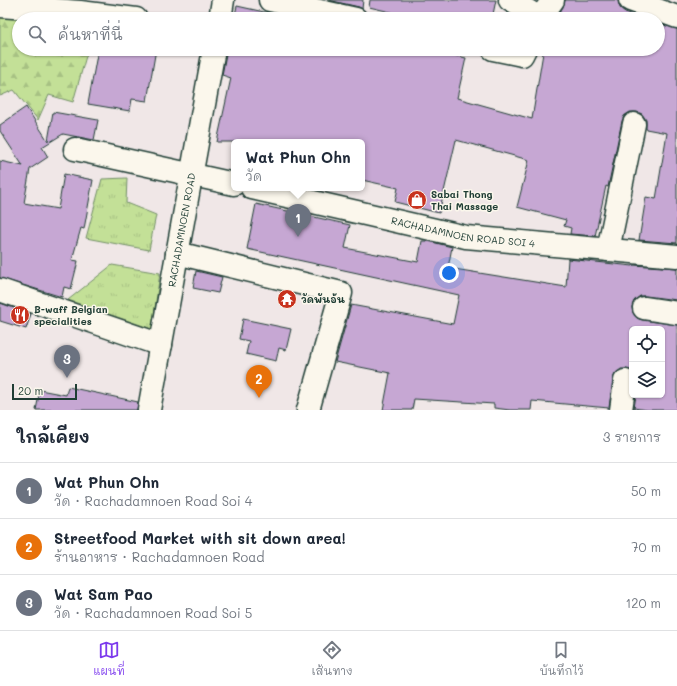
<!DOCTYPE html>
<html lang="th">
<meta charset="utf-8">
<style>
body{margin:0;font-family:Mali,"Playpen Sans Thai",sans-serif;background:#f6f6f7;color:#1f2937}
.controls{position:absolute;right:12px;bottom:12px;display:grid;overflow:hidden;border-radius:6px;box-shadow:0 1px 3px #0004}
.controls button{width:36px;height:36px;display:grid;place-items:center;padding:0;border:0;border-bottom:1px solid #e0e1e3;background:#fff;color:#1f2937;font:20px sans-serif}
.scale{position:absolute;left:12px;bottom:10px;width:65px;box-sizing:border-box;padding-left:4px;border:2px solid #1f3d34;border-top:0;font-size:11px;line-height:14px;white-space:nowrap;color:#1f3d34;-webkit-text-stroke:3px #fbf7ec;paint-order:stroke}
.you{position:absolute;left:449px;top:273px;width:14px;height:14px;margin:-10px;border:3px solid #fff;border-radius:50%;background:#1a73e8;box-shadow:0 0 0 6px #1a73e833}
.badge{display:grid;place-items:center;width:26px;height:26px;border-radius:50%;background:#7c3aed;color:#fff;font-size:13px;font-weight:700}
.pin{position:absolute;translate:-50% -33px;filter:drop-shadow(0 1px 2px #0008)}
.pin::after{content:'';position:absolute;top:21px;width:14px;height:12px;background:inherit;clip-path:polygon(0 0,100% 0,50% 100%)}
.popup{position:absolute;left:231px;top:139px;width:134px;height:52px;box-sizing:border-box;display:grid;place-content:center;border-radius:6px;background:#fff;filter:drop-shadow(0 1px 3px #0005);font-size:13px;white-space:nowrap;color:#747a83}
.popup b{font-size:15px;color:#1f2937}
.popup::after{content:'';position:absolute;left:50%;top:100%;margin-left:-8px;border:8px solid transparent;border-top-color:#fff}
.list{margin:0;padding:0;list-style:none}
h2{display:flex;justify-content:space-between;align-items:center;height:52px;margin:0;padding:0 16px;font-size:17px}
h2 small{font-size:13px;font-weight:400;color:#747a83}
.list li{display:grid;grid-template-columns:26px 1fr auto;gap:12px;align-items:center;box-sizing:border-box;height:56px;padding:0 16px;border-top:1px solid #e0e1e3}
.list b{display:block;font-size:15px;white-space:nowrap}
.list p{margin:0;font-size:13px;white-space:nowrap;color:#747a83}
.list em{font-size:13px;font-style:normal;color:#747a83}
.icon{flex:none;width:22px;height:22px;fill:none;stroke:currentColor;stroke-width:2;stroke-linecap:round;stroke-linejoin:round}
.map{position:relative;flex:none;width:677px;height:410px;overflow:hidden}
.search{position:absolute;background:#fff;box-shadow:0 1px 3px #0004;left:12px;right:12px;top:12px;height:44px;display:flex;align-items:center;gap:10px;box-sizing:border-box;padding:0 14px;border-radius:22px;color:#747a83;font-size:15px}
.sheet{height:220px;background:#fff}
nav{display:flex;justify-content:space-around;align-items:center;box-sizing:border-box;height:56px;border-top:1px solid #e0e1e3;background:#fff;font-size:11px;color:#747a83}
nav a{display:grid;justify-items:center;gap:2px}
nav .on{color:#7c3aed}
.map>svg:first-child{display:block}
.grass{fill:url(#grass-tufts);stroke:#718e66}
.forest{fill:url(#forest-firs);stroke:#718e66}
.building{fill:#c6a7d3;stroke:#1f3d34}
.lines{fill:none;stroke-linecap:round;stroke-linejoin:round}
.minor-casing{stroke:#1f3d34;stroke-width:25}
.minor{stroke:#fbf7ec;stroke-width:22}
.labels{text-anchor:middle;stroke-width:3;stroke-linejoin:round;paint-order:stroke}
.poi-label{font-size:10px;font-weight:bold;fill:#1f3d34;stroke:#fbf7ec;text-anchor:start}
.street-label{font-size:10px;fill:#1f3d34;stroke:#fbf7ec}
</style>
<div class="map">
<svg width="677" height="410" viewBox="0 0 677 410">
<defs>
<pattern id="grass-tufts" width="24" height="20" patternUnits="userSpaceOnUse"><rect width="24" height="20" fill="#c3e097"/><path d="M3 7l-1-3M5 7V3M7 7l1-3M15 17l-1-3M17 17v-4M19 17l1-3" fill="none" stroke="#a7c183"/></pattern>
<pattern id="forest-firs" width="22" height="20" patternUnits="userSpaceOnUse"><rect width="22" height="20" fill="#c3e097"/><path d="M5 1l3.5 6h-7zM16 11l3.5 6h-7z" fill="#a7c183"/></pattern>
</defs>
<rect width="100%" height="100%" fill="#f0e7e7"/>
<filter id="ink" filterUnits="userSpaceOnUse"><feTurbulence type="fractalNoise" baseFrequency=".025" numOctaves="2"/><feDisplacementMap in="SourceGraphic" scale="8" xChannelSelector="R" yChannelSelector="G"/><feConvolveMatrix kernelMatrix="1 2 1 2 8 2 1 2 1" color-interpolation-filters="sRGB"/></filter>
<g filter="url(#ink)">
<path class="grass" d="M127,178L126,203L156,215L149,250L86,238L102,179Z
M112,265L160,273L152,329L68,300Z"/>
<path class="forest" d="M0,15L71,19H19V49H88L73,102L49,95L38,120L14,90L0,96Z"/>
<path class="building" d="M328,0H363L362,9L359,7Z
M370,0H496L492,19H421L369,7Z
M565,0H618L620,8L625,12L646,19H560L561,17L558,15L563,7Z
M237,6L273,14L298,19H234Z
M658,23L677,29V243L639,240L646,197L656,199L667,133L646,129V120L642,114L637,112H630L624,116L622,121L608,187L606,186L595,236L570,234L571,228L564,226L566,220L517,207L529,160L456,140L439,213L395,202L398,188L362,180V142H217L231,78L222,75L227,49H427L466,58L457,98L532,119L543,53L545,49H658Z
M98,49H156L147,101L132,99L130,111L88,104Z
M26,107L48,141L53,112L98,120L94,140L63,134L42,147L48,157L30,169L24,203L58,209L64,174L93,180L84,229L81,228L72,260L78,261L71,289L64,287L62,297L0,278V161L23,166L0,131V125Z
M256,204L350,225L345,248L418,262L422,241H428L452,247L448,268L566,287L568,259L633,266V265L677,268V300L646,296H640L634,301L632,307L633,313L637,318L642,320L677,325V410H648L634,408L636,395H662V329H632V371L626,369H621L615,374L613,379L609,408L532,401L531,410H510L494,408V404L414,399L412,410H383L390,373L335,362L351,305L453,324L459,295L247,249Z
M196,271L222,277L218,293L193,288Z
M0,303L31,314L26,329L0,321Z
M243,319L291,329L286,350L279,348L276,361L246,354L249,341L239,339Z
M68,387L138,402L137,410H36L40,390L66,395Z"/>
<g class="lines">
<g class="minor-casing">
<g id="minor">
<path d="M270,0L356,19"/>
<path d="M510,0L540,18L553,0"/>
<path d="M630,0L677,17"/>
<path d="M0,6L80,12L136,19"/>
<path d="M220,19L223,0"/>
<path d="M493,49L522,55L525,49"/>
<path d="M75,149L234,184"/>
<path id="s1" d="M252,188L466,237L677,256"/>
<path d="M608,250L634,124"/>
<path d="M177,253L341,293L308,410"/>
<path d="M0,290L161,345"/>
<path d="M644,308L677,313"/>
<path id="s2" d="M149,410L214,49"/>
<path d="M621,410L625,381"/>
</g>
</g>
<use href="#minor" class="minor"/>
</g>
</g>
<defs>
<g id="shop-disc" transform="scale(1)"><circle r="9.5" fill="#c8321e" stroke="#fbf7ec"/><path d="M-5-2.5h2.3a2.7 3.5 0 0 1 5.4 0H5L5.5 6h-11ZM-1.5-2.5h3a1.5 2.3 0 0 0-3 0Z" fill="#fff"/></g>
<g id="temple-disc" transform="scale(1)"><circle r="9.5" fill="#c8321e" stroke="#fbf7ec"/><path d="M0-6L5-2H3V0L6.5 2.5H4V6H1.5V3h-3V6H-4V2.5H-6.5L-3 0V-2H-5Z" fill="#fff"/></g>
<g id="restaurant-disc" transform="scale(1)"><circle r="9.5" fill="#c8321e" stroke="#fbf7ec"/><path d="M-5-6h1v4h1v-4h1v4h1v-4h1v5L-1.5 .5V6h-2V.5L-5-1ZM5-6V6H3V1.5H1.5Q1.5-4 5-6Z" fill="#fff"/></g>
</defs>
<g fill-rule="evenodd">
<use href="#shop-disc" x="417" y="200"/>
<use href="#temple-disc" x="287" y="299"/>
<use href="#restaurant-disc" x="20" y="315"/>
</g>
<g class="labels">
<g class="poi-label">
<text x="431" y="198">Sabai Thong<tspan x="431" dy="12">Thai Massage</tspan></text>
<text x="301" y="303">วัดพันอ้น</text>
<text x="34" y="313">B-waff Belgian<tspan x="34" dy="12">specialities</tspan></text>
</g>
<g class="street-label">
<text dy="4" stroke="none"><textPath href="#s2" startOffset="183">RACHADAMNOEN ROAD</textPath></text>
<text dy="4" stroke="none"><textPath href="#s1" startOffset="216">RACHADAMNOEN ROAD SOI 4</textPath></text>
</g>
</g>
</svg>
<div class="controls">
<button><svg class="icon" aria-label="locate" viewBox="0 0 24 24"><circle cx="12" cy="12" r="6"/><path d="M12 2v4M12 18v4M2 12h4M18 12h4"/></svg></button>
<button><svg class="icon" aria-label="layers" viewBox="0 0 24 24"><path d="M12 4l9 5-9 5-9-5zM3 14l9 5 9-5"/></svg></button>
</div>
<div class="scale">20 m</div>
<div class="you"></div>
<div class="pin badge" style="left:298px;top:237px;background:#6b7280">1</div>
<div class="popup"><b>Wat Phun Ohn</b>วัด</div>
<div class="pin badge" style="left:259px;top:398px;background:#e8710a">2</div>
<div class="pin badge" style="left:67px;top:378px;background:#6b7280">3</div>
<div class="search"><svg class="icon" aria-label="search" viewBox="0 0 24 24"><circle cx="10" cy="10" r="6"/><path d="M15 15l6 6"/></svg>ค้นหาที่นี่</div>
</div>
<section class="sheet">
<h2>ใกล้เคียง<small>3 รายการ</small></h2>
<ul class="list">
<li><span class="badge" style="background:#6b7280">1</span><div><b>Wat Phun Ohn</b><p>วัด · Rachadamnoen Road Soi 4</p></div><em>50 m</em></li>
<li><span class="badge" style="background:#e8710a">2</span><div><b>Streetfood Market with sit down area!</b><p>ร้านอาหาร · Rachadamnoen Road</p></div><em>70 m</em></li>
<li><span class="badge" style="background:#6b7280">3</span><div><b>Wat Sam Pao</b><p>วัด · Rachadamnoen Road Soi 5</p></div><em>120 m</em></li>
</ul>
</section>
<nav>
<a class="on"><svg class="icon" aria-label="map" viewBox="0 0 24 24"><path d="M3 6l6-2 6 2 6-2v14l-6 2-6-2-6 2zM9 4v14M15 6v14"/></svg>แผนที่</a>
<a><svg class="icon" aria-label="directions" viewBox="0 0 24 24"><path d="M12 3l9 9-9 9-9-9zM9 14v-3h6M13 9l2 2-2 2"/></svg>เส้นทาง</a>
<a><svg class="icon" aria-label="saved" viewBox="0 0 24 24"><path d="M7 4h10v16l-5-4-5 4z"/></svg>บันทึกไว้</a>
</nav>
